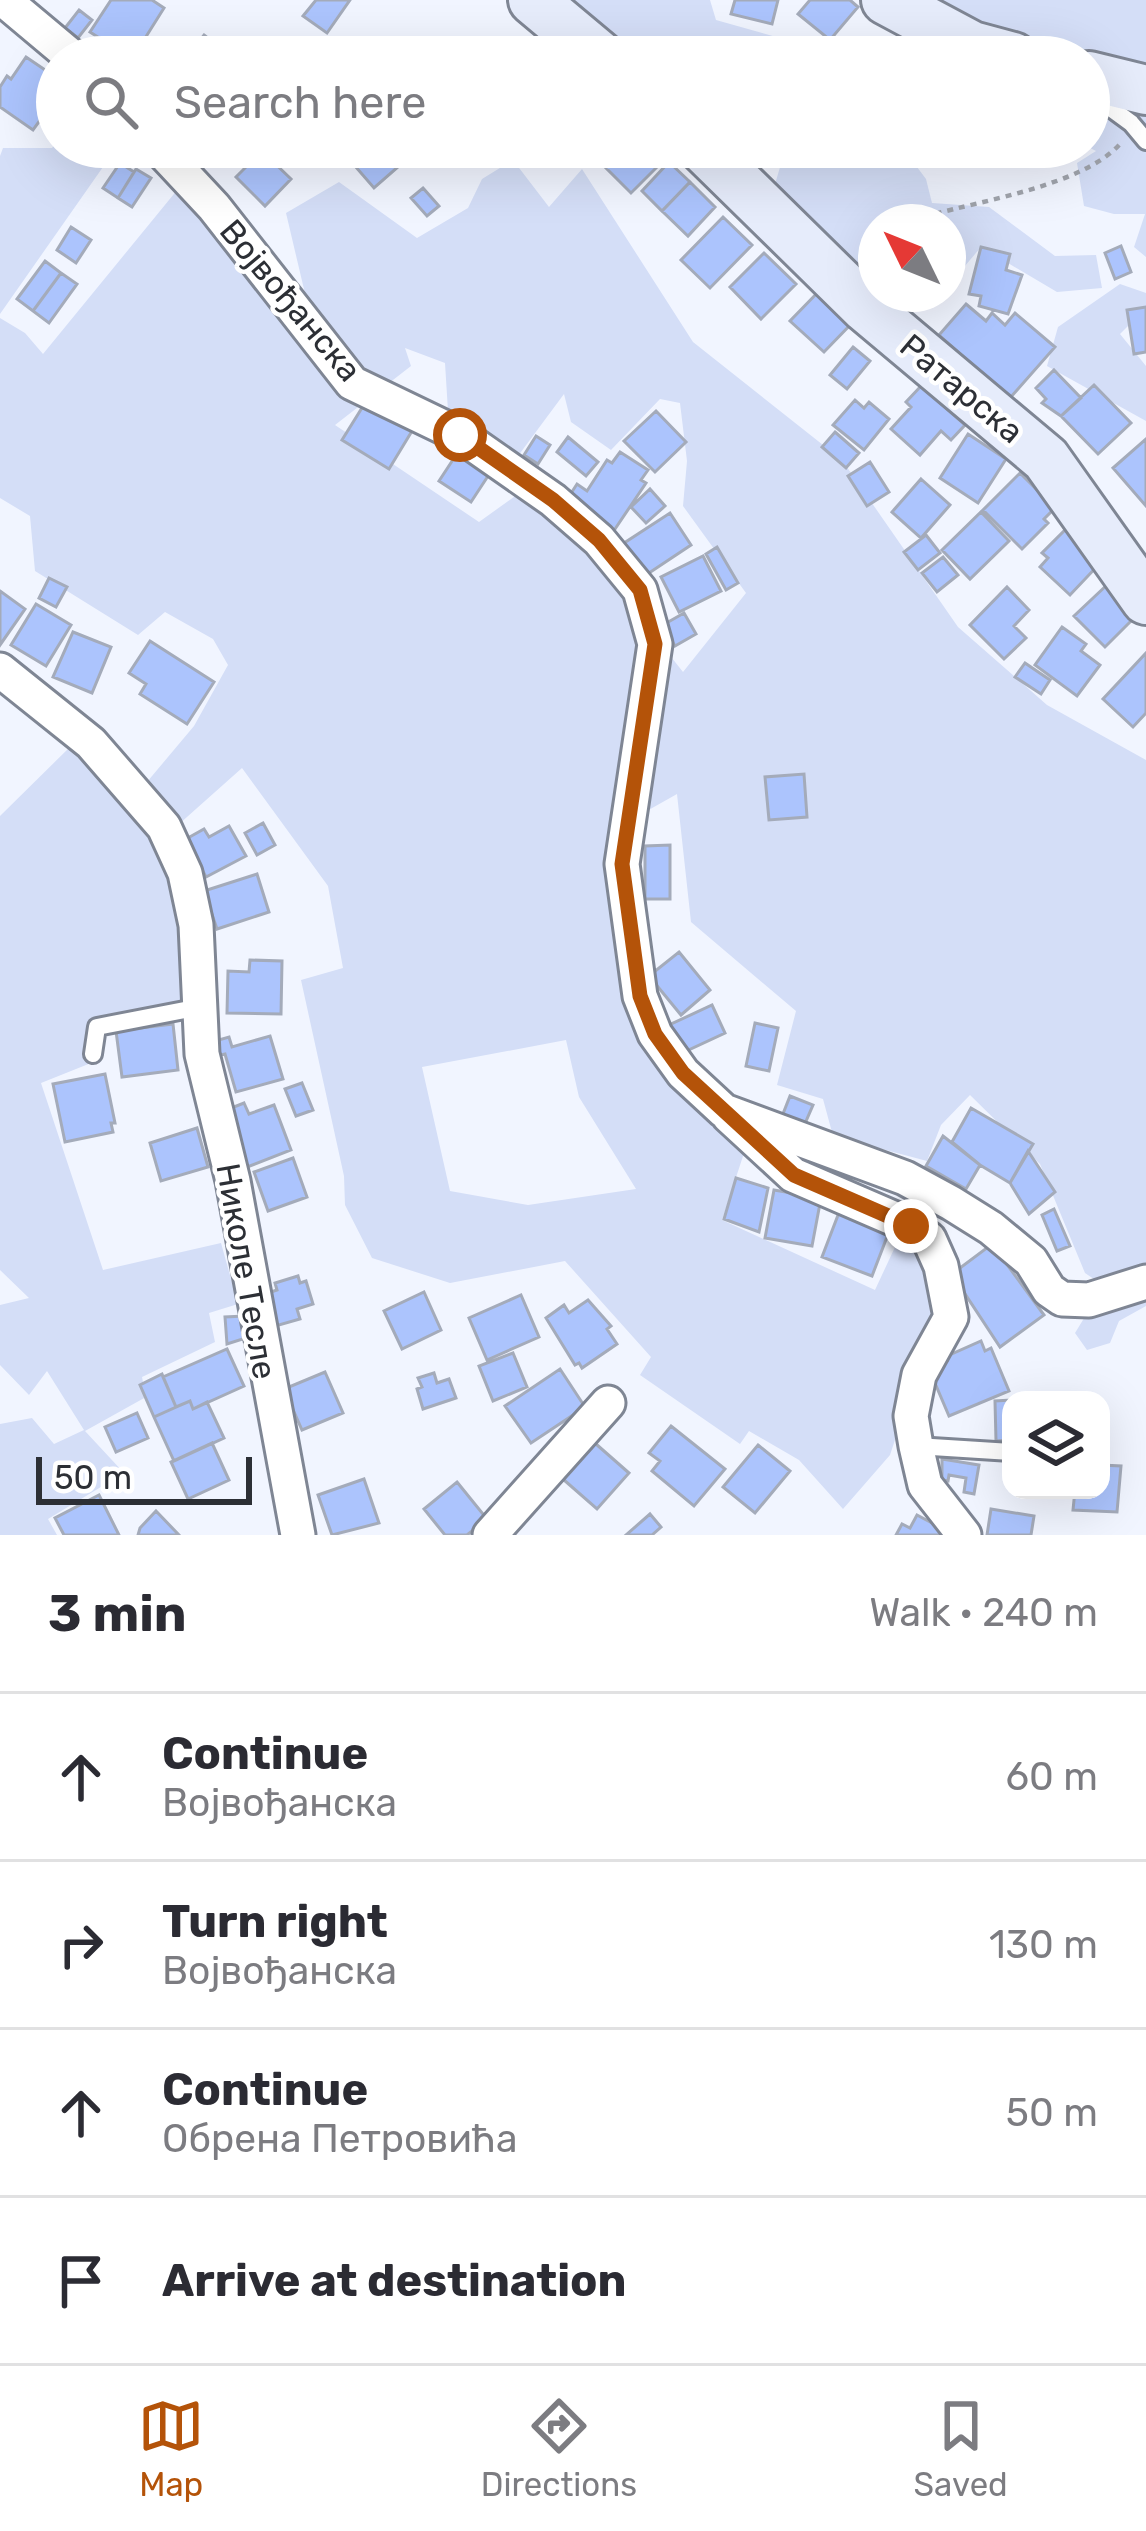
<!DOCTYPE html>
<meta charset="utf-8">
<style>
body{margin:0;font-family:Rubik,sans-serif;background:#f7f7f7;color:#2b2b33}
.controls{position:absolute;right:36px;bottom:36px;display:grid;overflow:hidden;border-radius:24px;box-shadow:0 12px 48px #0002}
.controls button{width:108px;height:108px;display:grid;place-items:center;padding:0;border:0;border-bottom:3px solid #e1e1e2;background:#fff;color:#2b2b33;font:60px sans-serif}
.compass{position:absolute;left:858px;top:204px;width:108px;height:108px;border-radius:50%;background:#fff;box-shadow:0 12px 48px #0002;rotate:313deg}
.scale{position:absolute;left:36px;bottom:30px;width:216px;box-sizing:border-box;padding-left:12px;border:6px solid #2c2f35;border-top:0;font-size:33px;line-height:42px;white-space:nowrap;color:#2c2f35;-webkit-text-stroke:9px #fff;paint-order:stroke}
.stop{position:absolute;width:36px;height:36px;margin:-27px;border:9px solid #b45309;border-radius:50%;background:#fff}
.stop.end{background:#b45309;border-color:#fff;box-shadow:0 3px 12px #0008}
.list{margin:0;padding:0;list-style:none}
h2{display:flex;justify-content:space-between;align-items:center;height:156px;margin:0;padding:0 48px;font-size:51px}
h2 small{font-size:39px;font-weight:400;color:#7c7c81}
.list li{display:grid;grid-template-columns:78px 1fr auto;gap:36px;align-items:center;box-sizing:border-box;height:168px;padding:0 48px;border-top:3px solid #e1e1e2}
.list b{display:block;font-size:45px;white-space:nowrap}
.list p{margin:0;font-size:39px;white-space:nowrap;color:#7c7c81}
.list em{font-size:39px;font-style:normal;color:#7c7c81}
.icon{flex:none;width:66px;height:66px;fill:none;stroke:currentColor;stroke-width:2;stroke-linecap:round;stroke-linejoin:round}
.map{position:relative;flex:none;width:1146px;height:1535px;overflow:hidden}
.search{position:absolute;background:#fff;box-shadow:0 12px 48px #0002;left:36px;right:36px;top:36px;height:132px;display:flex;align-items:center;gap:30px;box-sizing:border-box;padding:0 42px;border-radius:66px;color:#7c7c81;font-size:45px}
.sheet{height:828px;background:#fff}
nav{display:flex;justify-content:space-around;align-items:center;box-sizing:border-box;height:168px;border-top:3px solid #e1e1e2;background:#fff;font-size:33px;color:#7c7c81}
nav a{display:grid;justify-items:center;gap:6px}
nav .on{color:#b45309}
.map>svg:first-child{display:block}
.green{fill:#d4def7;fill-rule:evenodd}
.building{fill:#acc4fd;stroke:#a4abba;stroke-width:3}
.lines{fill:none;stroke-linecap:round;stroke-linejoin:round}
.lane-casing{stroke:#7f8694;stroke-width:22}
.street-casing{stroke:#7f8694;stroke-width:39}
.secondary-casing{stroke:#7f8694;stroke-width:54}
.path{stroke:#a0a4ac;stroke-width:4.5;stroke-dasharray:6 6;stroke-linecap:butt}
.lane{stroke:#fff;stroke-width:16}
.street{stroke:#fff;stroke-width:33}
.secondary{stroke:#e6ecfb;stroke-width:48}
.route{stroke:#b45309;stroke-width:15}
.labels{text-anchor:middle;stroke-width:9;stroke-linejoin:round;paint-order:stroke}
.street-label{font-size:33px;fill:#2c2f35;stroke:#fff}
</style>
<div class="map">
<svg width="1146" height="1535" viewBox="0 0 1146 1535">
<rect width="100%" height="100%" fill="#f1f5ff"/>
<path class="green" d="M551,0H710L716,20L847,57H622Z
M906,0H1146V78L1089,57H1055L966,35Z
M1089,87L1146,109V257L1134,247L1145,214H1114L1084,206L1077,163L1096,151L1088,147Z
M57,142V147H117L0,314V156L3,148H52Z
M771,147H902L926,179L932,203L989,207L1055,256L1096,255L1102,288L1057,292L981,247L948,286V222H876V279L773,191L783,157Z
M513,160L549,207L582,169L693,342L842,460L958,627L1047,705L1146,760V1306L1119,1321L1110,1343L1087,1350L1075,1333L1086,1315L1122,1298L1085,1273L1040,1164L970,1095L941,1125L927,1161L833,1136L823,1099L777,1085L796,1011L691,922L677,794L638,816L644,1048L745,1150L722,1220L875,1290L902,1232L931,1264L934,1321L890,1455L843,1509L799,1460L749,1431L740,1444L640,1375L651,1357L565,1261L450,1283L372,1258L345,1205L344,1176L301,980L343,968L328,886L242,768L178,825L147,782L194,726L228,665L213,639L165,612L138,635L35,571L30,516L0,498V318L25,333L43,354L178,189L266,300L307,302L286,213L339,182L417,238L468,208L482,179ZM405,348L445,363L448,411L518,456L564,394L571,422L611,450L660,399L680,403L687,461L683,506L746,593L683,672L600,567L518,494L479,522L335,425L411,366ZM566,1040L579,1097L636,1189L528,1205L450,1191L422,1067Z
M1120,284L1146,293V308L1120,334L1146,366V421L1047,366L1058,327Z
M73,744L160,838L197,1004L97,1027L91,1063L41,1083L103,1270L221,1243L238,1304L209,1313L215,1342L142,1377L146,1397L85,1431L124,1473L48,1519L57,1535H0V1424L32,1418L54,1444L84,1430L47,1371L29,1395L0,1365V1305L29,1298L0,1270V816Z"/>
<path class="building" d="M111,0H152L164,8L137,51L121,41L115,48L90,32Z
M316,0H350L327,33L303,16Z
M735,0H778L772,24L731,14Z
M810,0H850L858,7L830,40L798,14Z
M79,10L92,20L78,38L65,28Z
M204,35L232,57H187Z
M26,57L57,78V108L52,116L46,112L33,130L0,107V87L7,76L11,79Z
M361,147H411L415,152L374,188L348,158Z
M561,147H619L605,164L591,153L582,164Z
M627,147H648L662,162L631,193L606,168Z
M262,151L291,179L265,206L236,177Z
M669,162L690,182L662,211L642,191Z
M120,163L134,172L118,198L103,188Z
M136,169L151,178L132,207L118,198Z
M690,182L715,207L688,236L662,211Z
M423,188L439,206L427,216L411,198Z
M723,217L752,245L710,288L681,260Z
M71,227L91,240L76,263L57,250Z
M1121,246L1131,272L1115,279L1105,253Z
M981,247L1010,254L1006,270L1022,275L1008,314L979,306L981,296L969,294Z
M764,253L796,284L761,319L730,287Z
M45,261L61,273L33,311L17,299Z
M61,273L77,284L49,323L33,311Z
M821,289L854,321L824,352L790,321Z
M966,304L986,321L992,313L1005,325L1015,313L1055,347L1010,398L939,335Z
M1146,307V352L1134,354L1127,310Z
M853,347L870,361L847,389L830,375Z
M1054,370L1081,398L1061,416L1042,403L1046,399L1036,388Z
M1094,385L1131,423L1098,454L1061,416Z
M921,386L965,425L951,440L941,431L920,455L891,429L911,407L906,402Z
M855,400L864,408L869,402L889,419L864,450L833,425Z
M365,403L412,431L389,469L342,440Z
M656,411L686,442L655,472L624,441Z
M835,432L859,453L846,468L822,447Z
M968,434L1006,459L978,503L940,478Z
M536,436L550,445L538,464L524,455Z
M568,437L598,462L586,476L557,452Z
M1146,439V506L1113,468Z
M458,452L490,473L471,502L439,481Z
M620,452L648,470L641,480L646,483L613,532L566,501L577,484L587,491L607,460L612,463Z
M870,462L889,492L867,506L848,476Z
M1020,473L1055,508L1044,519L1048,523L1022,549L983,510Z
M921,479L950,505L921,538L892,512Z
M650,489L665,506L646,523L631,507Z
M981,512L1009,541L970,579L942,550Z
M670,513L691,545L640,579L618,547Z
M1073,522L1104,559L1070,595L1040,567L1048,558L1042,553Z
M926,535L940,553L918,570L904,552Z
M717,547L738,583L726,590L706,554Z
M703,556L721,591L679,612L661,577Z
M943,557L958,575L937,592L922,573Z
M49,578L67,587L56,607L39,598Z
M1109,583L1139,613L1105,647L1074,616Z
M1007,587L1029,610L1014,626L1026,638L1004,659L970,625Z
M0,591L25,609L0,645Z
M36,604L71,625L46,666L11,645Z
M684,613L696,634L675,646L663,625Z
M1062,627L1086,644L1081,651L1100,665L1077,696L1035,665Z
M73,632L111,647L92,693L53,677Z
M150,641L214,682L187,724L140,694L146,684L129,673Z
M1146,653V713L1133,727L1103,699Z
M1025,663L1050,680L1041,694L1015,677Z
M804,774L807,817L769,820L765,777Z
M263,823L275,845L257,855L245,833Z
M229,826L246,856L206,877L186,839L204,829L209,837Z
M670,845V899H645V846Z
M257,874L269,912L217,929L204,891Z
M679,952L710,990L681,1015L649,976Z
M250,960L282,961L281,1014L227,1013L228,971L249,972Z
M712,1005L725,1033L682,1053L669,1025Z
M755,1023L778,1028L769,1071L746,1066Z
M173,1024L178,1070L122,1077L116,1031Z
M270,1036L283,1079L236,1092L225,1054L212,1057L208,1043L229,1037L232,1047Z
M105,1074L115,1123H111L113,1132L65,1142L53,1084Z
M302,1083L313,1110L296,1116L285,1089Z
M790,1096L813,1105L803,1128L781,1119Z
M244,1103L249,1114L274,1105L291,1150L242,1169L221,1112Z
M971,1108L1033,1144L1010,1183L980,1165L952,1142Z
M197,1128L208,1167L161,1181L150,1143Z
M943,1136L980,1165L966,1189L926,1166Z
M1028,1151L1055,1192L1029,1214L1010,1183Z
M293,1158L307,1197L268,1211L254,1172Z
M736,1178L768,1188L759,1232L724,1219Z
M774,1190L821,1198L812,1246L765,1238Z
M1054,1209L1070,1246L1057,1251L1042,1215Z
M840,1210L890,1229L872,1276L822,1257Z
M992,1244L1044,1315L1000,1347L952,1274Z
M298,1276L300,1283L306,1281L313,1304L297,1309L300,1319L272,1327L262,1295L277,1290L275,1283Z
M424,1292L441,1330L402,1349L384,1311Z
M521,1295L539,1337L487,1360L469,1318Z
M588,1300L611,1326L607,1329L617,1344L582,1368L579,1363L575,1365L546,1318L564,1305L569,1313Z
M244,1316L246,1338L227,1344L225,1317Z
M981,1341L985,1351L991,1348L1009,1391L949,1416L929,1369L947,1361L945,1357Z
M227,1349L244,1386L193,1409L190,1401L176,1407L163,1377Z
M513,1353L527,1387L493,1401L479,1366Z
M560,1369L585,1407L531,1443L505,1406Z
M325,1372L343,1413L302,1430L284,1389Z
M434,1373L437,1383L449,1379L456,1398L423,1409L417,1389L422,1387L418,1378Z
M162,1374L176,1407L154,1417L140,1385Z
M1011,1400V1440L996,1441L995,1401Z
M190,1401L193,1409L207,1402L224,1438L174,1461L154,1417Z
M137,1413L148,1438L116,1452L105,1427Z
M671,1426L725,1469L694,1506L652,1471L660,1461L649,1453Z
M588,1437L629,1473L597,1509L556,1473Z
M212,1443L229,1480L188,1499L171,1462Z
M758,1445L790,1471L755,1513L723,1487Z
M942,1459L979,1465L974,1494L964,1492L966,1478L949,1475L948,1481L942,1480Z
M1101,1465L1121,1466L1117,1512L1073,1510L1075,1490H1101Z
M364,1479L379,1523L332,1535L318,1495Z
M457,1482L487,1519L467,1535H445L424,1509Z
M99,1495L119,1535H64L55,1518Z
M991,1509L1034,1516L1031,1535H987Z
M156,1511L179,1535H138L140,1528Z
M650,1514L661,1527L652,1535H626Z
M917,1515L949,1532L947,1535H896L902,1524L910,1528Z"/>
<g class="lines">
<g class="lane-casing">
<path id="lane" d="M1090,93L1131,123L1146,141
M93,1054L97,1027L200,1007
M916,1446L1011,1452"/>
</g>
<g class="street-casing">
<path id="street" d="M4,0L72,57
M158,147L214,207L352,383L460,435L553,500L599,540L640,590L655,644L622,864L640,996L655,1034L683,1073L724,1111L905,1178L951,1203L991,1228L1031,1261L1049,1290L1062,1299L1089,1300L1146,1282
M0,670L91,743L164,827L185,873L196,925L202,1054L233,1181L298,1535
M729,1116L793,1175L911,1226L929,1239L941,1266L951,1317L919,1375L911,1416L916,1446L925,1485L964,1535
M490,1535L608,1403"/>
</g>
<g class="secondary-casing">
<path id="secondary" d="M533,0L601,57
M886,0L972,46L1013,57
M1089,76L1146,90
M702,147L865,307L1046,459L1146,600"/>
</g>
<path class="path" d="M930,222L931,215C984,200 1083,185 1120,144"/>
<use href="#lane" class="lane"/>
<use href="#street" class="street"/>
<use href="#secondary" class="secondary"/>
</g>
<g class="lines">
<path class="route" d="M460,435L553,500L599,540L640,590L655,644L622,864L640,996L655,1034L683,1073L794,1175L911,1226"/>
</g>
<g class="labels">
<g class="street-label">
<text transform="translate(291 300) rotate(50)" y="12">Војвођанска</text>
<text transform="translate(962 388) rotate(40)" y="12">Ратарска</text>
<text transform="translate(247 1271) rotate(80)" y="12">Николе Тесле</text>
</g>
</g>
</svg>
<div class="controls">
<button><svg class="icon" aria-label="layers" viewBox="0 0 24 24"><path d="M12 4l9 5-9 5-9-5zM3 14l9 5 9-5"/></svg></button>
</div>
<svg class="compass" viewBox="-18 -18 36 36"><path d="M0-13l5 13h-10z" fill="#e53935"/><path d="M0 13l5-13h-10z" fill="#7c7c81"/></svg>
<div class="scale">50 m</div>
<div class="stop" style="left:460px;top:435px"></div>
<div class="stop end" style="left:911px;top:1226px"></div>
<div class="search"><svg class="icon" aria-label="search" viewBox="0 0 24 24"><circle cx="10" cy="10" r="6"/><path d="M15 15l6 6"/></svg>Search here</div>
</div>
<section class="sheet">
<h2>3 min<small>Walk · 240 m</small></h2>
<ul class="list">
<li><svg class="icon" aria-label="ahead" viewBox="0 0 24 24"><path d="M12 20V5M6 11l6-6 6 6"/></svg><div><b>Continue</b><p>Војвођанска</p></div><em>60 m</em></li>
<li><svg class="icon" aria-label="right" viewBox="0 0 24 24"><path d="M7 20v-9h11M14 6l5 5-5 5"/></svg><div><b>Turn right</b><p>Војвођанска</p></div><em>130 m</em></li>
<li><svg class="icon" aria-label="ahead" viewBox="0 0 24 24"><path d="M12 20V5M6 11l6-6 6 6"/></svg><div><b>Continue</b><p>Обрена Петровића</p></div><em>50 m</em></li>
<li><svg class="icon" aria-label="arrive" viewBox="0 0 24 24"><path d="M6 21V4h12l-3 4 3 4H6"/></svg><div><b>Arrive at destination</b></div></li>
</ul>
</section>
<nav>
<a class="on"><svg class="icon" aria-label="map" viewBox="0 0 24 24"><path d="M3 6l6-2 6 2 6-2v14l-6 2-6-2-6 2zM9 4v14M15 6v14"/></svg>Map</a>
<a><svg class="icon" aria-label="directions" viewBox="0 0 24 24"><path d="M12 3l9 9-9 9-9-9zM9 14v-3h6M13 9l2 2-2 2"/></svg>Directions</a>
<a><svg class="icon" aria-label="saved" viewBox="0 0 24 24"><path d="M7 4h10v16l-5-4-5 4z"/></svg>Saved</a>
</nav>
